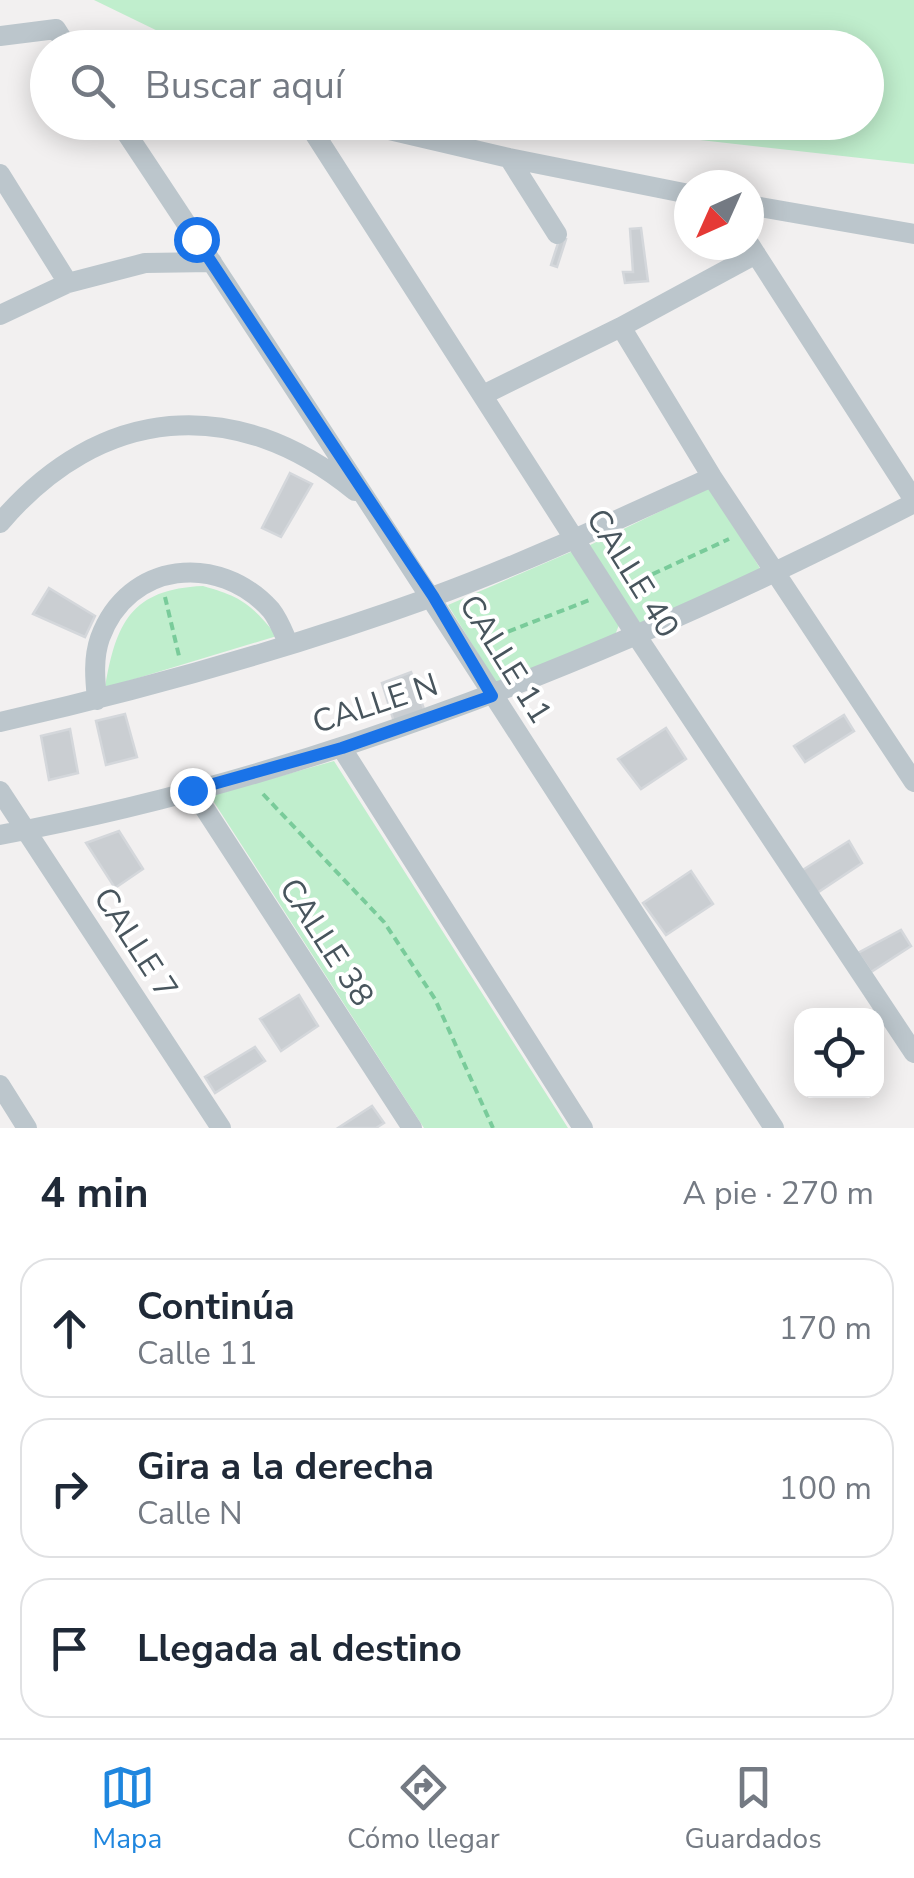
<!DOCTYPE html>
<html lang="es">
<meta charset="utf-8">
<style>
body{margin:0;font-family:"Nunito Sans",sans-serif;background:#f2f2f3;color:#1f2937}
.controls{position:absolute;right:30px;bottom:30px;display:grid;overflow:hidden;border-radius:20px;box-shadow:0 5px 25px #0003}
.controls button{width:90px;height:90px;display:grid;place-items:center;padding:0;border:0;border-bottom:2px solid #e0e1e3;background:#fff;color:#1f2937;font:50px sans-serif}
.compass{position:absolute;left:674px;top:170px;width:90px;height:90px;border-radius:50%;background:#fff;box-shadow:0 5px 25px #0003;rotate:225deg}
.stop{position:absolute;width:30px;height:30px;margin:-22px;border:8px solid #1a73e8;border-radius:50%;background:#fff}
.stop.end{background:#1a73e8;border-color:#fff;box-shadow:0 2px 10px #0008}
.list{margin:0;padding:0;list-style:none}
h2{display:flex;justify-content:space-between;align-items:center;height:130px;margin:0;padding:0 40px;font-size:42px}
h2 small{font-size:32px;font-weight:400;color:#747a83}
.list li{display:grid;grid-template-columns:65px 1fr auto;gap:30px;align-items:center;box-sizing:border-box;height:140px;margin:0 20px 20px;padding:0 20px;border:2px solid #e0e1e3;border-radius:30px}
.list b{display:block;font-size:38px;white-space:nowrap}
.list p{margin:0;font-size:32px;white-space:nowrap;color:#747a83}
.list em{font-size:32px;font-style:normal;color:#747a83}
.icon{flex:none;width:55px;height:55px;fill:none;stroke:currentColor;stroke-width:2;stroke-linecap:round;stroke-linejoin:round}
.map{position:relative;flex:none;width:914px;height:1128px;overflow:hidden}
.search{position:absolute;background:#fff;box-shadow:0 5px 25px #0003;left:30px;right:30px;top:30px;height:110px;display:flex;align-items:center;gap:25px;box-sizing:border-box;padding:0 35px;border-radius:55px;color:#747a83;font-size:38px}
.sheet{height:610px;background:#fff}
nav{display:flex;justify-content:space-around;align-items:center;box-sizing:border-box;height:140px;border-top:2px solid #e0e1e3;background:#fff;font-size:28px;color:#747a83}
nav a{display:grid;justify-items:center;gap:5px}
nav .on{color:#1f86de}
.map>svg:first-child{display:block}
.green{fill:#c0eecd}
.building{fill:#caced2;stroke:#d4d7db;stroke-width:2.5}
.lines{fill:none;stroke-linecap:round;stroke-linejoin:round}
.path{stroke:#79cb9a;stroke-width:4;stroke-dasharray:8 5;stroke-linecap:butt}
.minor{stroke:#bcc6cc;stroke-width:20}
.route{stroke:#1a73e8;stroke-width:12}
.labels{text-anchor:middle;stroke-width:8;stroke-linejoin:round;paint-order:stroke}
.street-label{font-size:32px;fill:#48555d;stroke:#fff}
</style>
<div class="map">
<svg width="914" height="1128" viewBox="0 0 914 1128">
<rect width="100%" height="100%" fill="#f2f0f0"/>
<path class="green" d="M94,0H914V164L700,140L609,123L866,122V48L212,47L166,35Z
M711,487L761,570L641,625L588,546Z
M573,551L619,625L615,635L496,683L448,605Z
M203,586C242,597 251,604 277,636L105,688C116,623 131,589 203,586Z
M334,761L568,1128H424L210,796Z"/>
<path class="building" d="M641,228L648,281L625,283L623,272H633L630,229Z
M560,237L566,239L557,267L551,265Z
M290,473L312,484L281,537L262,528Z
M49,588L95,616L85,637L33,614Z
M411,672L425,712L394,722L382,683Z
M125,714L137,757L106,765L96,721Z
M844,715L854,731L805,762L794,746Z
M666,728L686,759L641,789L618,759Z
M70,729L78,773L49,780L41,736Z
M119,831L143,869L115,888L86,843Z
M849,841L862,863L817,893L801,871Z
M691,871L713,904L666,935L643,903Z
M901,930L911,946L871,972L858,953Z
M299,995L318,1026L281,1051L260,1019Z
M255,1047L265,1061L215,1093L205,1077Z
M372,1106L384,1123L376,1128H338Z"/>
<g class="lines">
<path class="path" d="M629,585L729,539
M165,597L179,656
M484,641L592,599
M263,794L384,922L435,999L493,1128"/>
<path class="minor" d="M0,36L56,29L68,48
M119,122C341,455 555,793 774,1128
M307,122L636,635L914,1053
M355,122L509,158L689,194
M509,158L557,234
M0,174L68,283
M749,205L914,234
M750,245L914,500
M0,315L68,283L145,263L212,262
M621,327L712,477L914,782
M483,395L621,327L756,254
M0,523C100,405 235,393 355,491
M97,700C95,679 93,658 100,638C128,561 219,552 271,610C279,620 284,634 289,645
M0,722C146,689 291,648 432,597C527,562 619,519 712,477
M341,747L583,1128
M192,789L412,1128
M0,791L221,1128
M0,835C321,775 625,652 914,503
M0,1085L27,1128"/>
</g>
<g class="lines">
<path class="route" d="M192,790L342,748L492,696L433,596L196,239"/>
</g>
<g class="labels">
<g class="street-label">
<text transform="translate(633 573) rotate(58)" y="11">CALLE 40</text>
<text transform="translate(506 659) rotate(58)" y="11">CALLE 11</text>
<text transform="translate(375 703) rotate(-18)" y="11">CALLE N</text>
<text transform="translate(327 942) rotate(57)" y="11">CALLE 38</text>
<text transform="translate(136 943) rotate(57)" y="11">CALLE 7</text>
</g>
</g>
</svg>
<div class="controls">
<button><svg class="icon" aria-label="locate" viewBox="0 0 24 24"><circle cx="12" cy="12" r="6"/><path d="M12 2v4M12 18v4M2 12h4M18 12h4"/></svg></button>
</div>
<svg class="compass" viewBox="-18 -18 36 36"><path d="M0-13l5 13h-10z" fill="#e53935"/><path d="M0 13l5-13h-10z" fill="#747a83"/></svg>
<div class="stop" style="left:196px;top:239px"></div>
<div class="stop end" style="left:192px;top:790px"></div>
<div class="search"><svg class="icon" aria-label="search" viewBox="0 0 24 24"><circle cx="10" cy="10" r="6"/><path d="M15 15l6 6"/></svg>Buscar aquí</div>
</div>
<section class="sheet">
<h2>4 min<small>A pie · 270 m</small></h2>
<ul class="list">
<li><svg class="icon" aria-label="ahead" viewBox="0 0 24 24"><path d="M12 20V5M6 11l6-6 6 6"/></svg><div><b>Continúa</b><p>Calle 11</p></div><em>170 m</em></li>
<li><svg class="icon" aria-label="right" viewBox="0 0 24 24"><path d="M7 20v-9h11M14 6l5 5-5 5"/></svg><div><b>Gira a la derecha</b><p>Calle N</p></div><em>100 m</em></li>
<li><svg class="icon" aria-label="arrive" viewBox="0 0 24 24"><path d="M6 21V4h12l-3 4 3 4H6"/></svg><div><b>Llegada al destino</b></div></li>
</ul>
</section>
<nav>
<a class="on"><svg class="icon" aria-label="map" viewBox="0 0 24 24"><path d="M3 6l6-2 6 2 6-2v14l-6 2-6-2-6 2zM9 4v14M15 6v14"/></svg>Mapa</a>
<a><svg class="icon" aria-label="directions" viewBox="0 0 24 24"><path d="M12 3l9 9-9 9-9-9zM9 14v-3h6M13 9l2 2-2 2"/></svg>Cómo llegar</a>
<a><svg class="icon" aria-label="saved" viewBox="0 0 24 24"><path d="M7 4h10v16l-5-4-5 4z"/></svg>Guardados</a>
</nav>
